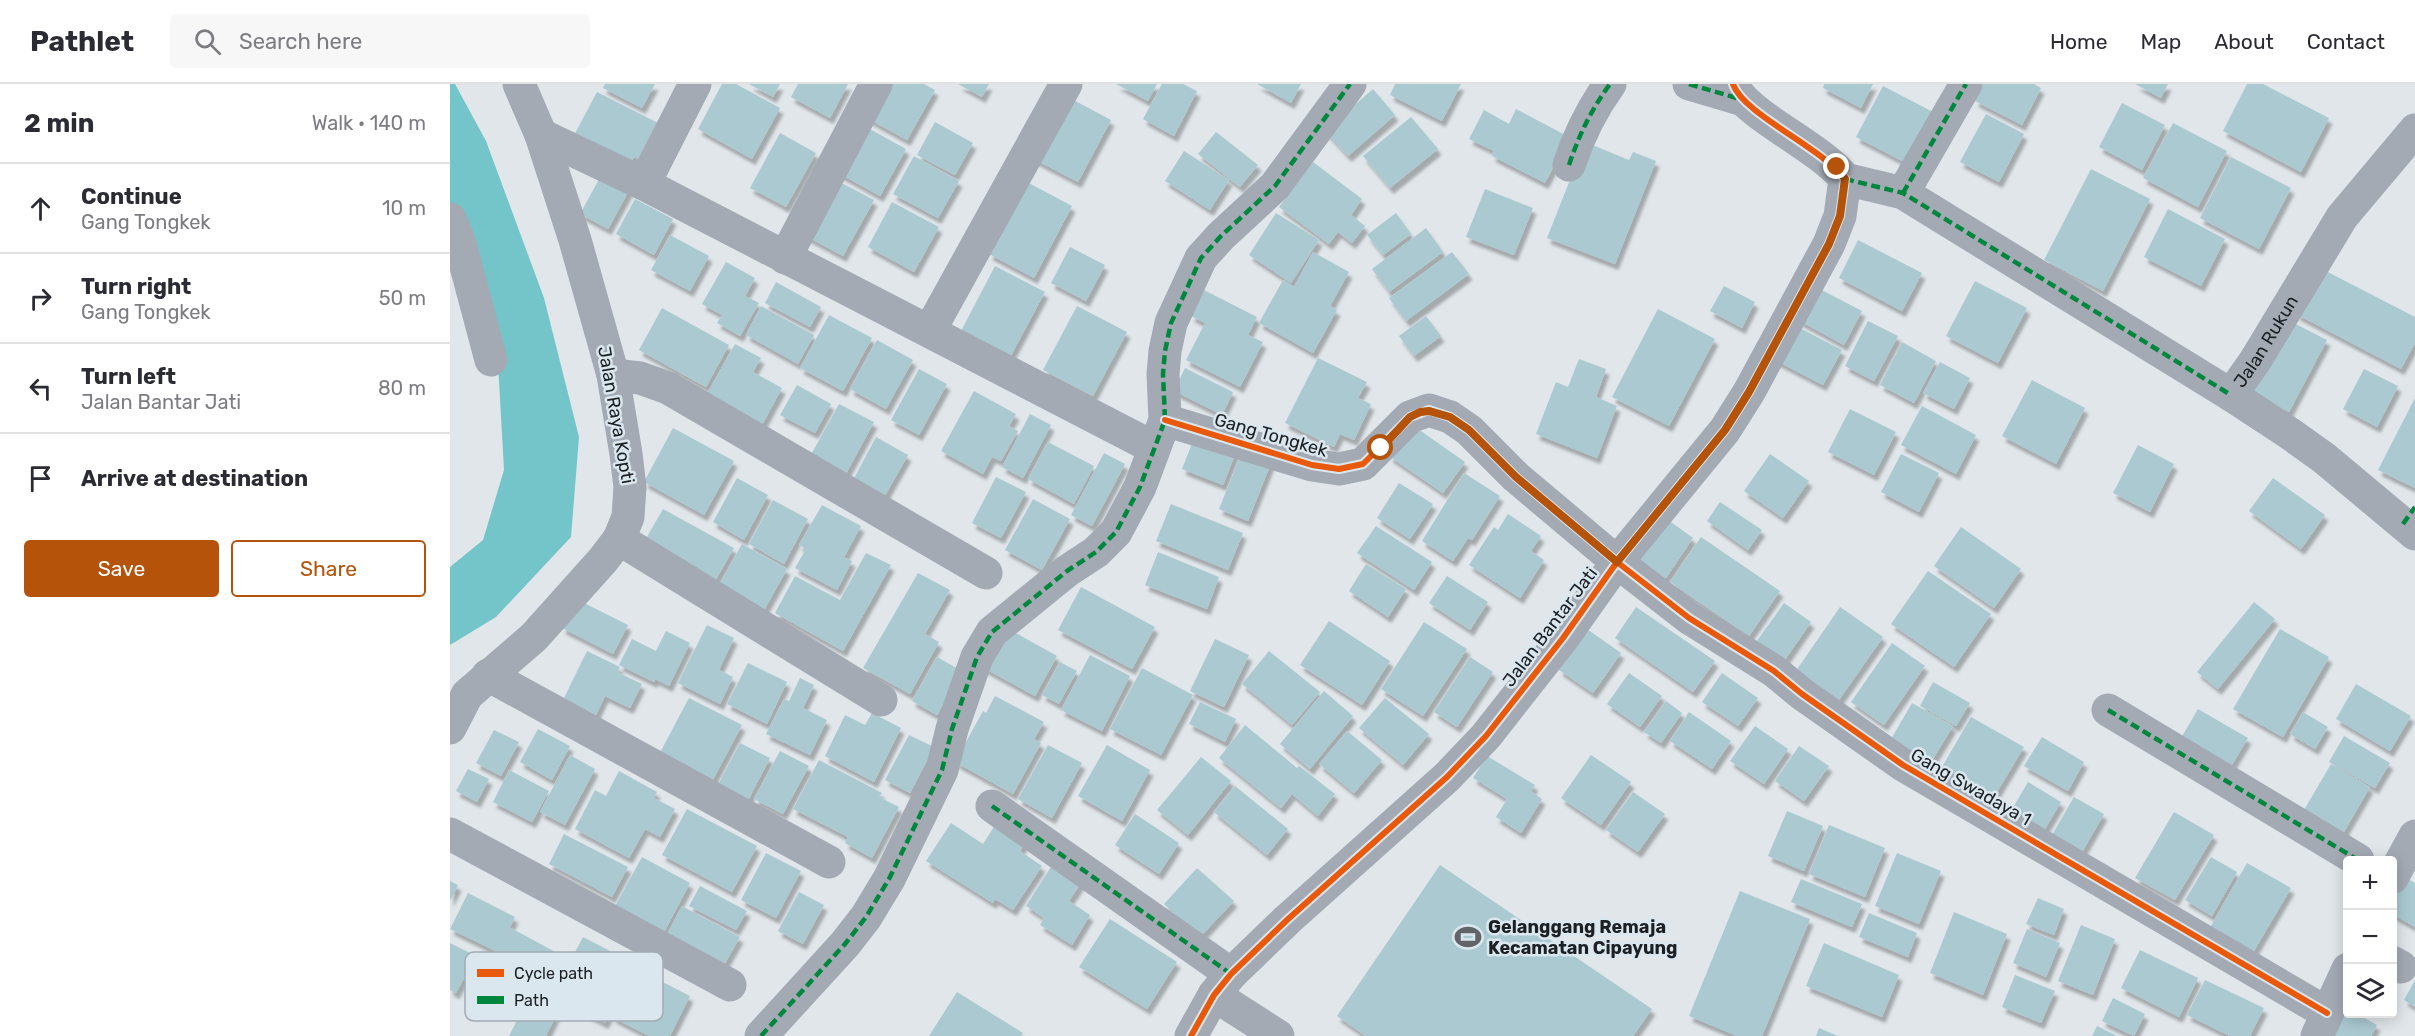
<!DOCTYPE html>
<meta charset="utf-8">
<style>
body{margin:0;font-family:Rubik,sans-serif;background:#f7f7f7;color:#2b2b33}
.controls{position:absolute;right:18px;bottom:18px;display:grid;overflow:hidden;border-radius:6px;box-shadow:0 3px 15px #0003}
.controls button{width:54px;height:54px;display:grid;place-items:center;padding:0;border:0;border-bottom:2px solid #e1e1e2;background:#fff;color:#2b2b33;font:30px sans-serif}
.stop{position:absolute;width:18px;height:18px;margin:-14px;border:4px solid #b45309;border-radius:50%;background:#fff}
.stop.end{background:#b45309;border-color:#fff;box-shadow:0 2px 6px #0008}
.list{margin:0;padding:0;list-style:none}
h2{display:flex;justify-content:space-between;align-items:center;height:78px;margin:0;padding:0 24px;font-size:26px}
h2 small{font-size:20px;font-weight:400;color:#7c7c81}
.list li{display:grid;grid-template-columns:39px 1fr auto;gap:18px;align-items:center;box-sizing:border-box;height:90px;padding:0 24px;border-top:2px solid #e1e1e2}
.list b{display:block;font-size:22px;white-space:nowrap}
.list p{margin:0;font-size:20px;white-space:nowrap;color:#7c7c81}
.list em{font-size:20px;font-style:normal;color:#7c7c81}
.actions{display:flex;gap:12px;padding:18px 24px}
.actions a{flex:1;padding:14px 0;border:2px solid #b45309;border-radius:6px;text-align:center;font-size:21px;color:#b45309}
.actions .main{background:#b45309;color:#fff}
.icon{flex:none;width:33px;height:33px;fill:none;stroke:currentColor;stroke-width:2;stroke-linecap:round;stroke-linejoin:round}
.map{position:relative;flex:none;width:1965px;height:952px;overflow:hidden}
header{display:flex;align-items:center;gap:36px;box-sizing:border-box;height:84px;padding:0 30px;background:#fff;border-bottom:2px solid #e1e1e2}
header strong{font-size:28px}
nav{display:flex;gap:33px;margin-inline-start:auto;font-size:21px}
.search{width:420px;height:54px;background:#f7f7f7;display:flex;align-items:center;gap:15px;box-sizing:border-box;padding:0 21px;border-radius:6px;color:#7c7c81;font-size:22px}
main{display:flex}
aside{flex:1;background:#fff}
.map>svg:first-child{display:block}
.water{fill:#74c5c9}
.building{fill:#abc9d1;filter:url(#shadow)}
.lines{fill:none;stroke-linecap:round;stroke-linejoin:round}
.minor{stroke:#a3aab4;stroke-width:33}
.quiet{stroke:#00873e;stroke-width:4.5;stroke-dasharray:9 4.5;stroke-linecap:butt}
.cycleway-casing{stroke:#dbe7ef;stroke-width:10}
.cycleway{stroke:#e8590c;stroke-width:6}
.route{stroke:#b45309;stroke-width:8}
.labels{text-anchor:middle;stroke-width:5;stroke-linejoin:round;paint-order:stroke}
.street-label{font-size:18px;fill:#1c2023;stroke:#dbe7ef}
.poi-label{font-size:18px;font-weight:bold;fill:#1c2023;stroke:#dbe7ef;text-anchor:start}
.key{fill:#dbe7ef;stroke:#a2abb2;stroke-width:1.5}
.key-label{font-size:16px;fill:#1c2023}
</style>
<header>
<strong>Pathlet</strong>
<div class="search"><svg class="icon" aria-label="search" viewBox="0 0 24 24"><circle cx="10" cy="10" r="6"/><path d="M15 15l6 6"/></svg>Search here</div>
<nav><a>Home</a><a>Map</a><a>About</a><a>Contact</a></nav>
</header>
<main>
<aside>
<h2>2 min<small>Walk · 140 m</small></h2>
<ul class="list">
<li><svg class="icon" aria-label="ahead" viewBox="0 0 24 24"><path d="M12 20V5M6 11l6-6 6 6"/></svg><div><b>Continue</b><p>Gang Tongkek</p></div><em>10 m</em></li>
<li><svg class="icon" aria-label="right" viewBox="0 0 24 24"><path d="M7 20v-9h11M14 6l5 5-5 5"/></svg><div><b>Turn right</b><p>Gang Tongkek</p></div><em>50 m</em></li>
<li><svg class="icon" aria-label="left" viewBox="0 0 24 24"><path d="M17 20v-9H6M10 6l-5 5 5 5"/></svg><div><b>Turn left</b><p>Jalan Bantar Jati</p></div><em>80 m</em></li>
<li><svg class="icon" aria-label="arrive" viewBox="0 0 24 24"><path d="M6 21V4h12l-3 4 3 4H6"/></svg><div><b>Arrive at destination</b></div></li>
</ul>
<div class="actions"><a class="main">Save</a><a>Share</a></div>
</aside>
<div class="map">
<svg width="1965" height="952" viewBox="0 0 1965 952">
<defs>
<filter id="shadow"><feDropShadow dx="3.5" dy="6" stdDeviation="1.5" flood-color="#0004"/></filter>
</defs>
<rect width="100%" height="100%" fill="#e0e6ea"/>
<path class="water" d="M0,0H5L36,57L94,214L129,353L121,453L46,533L0,561V483L33,456L54,386L48,279L0,120Z"/>
<path class="building" d="M155,0H205L192,24L153,4Z
M272,0H286L330,24L302,75L248,45Z
M299,0H330L323,13Z
M348,0H398L380,34L341,13Z
M434,0H474L485,6L457,56L415,33Z
M508,0H539L532,13Z
M666,0H707L698,17Z
M712,0H733L747,7L724,52L693,35Z
M807,0H851L841,19Z
M945,0H1011L992,37L940,11Z
M1374,0H1423L1411,24L1373,4Z
M1533,0H1584L1591,4L1572,41L1525,17Z
M1685,0H1718L1711,14Z
M1797,0H1813L1879,34L1851,88L1773,47Z
M1433,2L1485,29L1458,80L1406,53Z
M923,5L945,31L898,72L875,47Z
M147,8L210,40L190,76L184,73L178,84L122,55Z
M616,12L661,36L628,98L582,74Z
M1672,19L1715,41L1692,86L1649,63Z
M1066,25L1119,53L1095,99L1042,72L1044,67L1019,55L1034,26L1059,40Z
M1536,30L1574,50L1549,98L1510,78Z
M961,33L988,65L940,104L913,72Z
M485,38L523,59L505,91L467,71Z
M409,39L456,65L430,112L383,86Z
M1723,39L1777,67L1748,123L1693,94Z
M766,48L808,81L790,103L748,70Z
M330,49L366,69L336,123L300,104Z
M1135,58L1179,76L1183,68L1206,77L1165,180L1097,154Z
M734,67L779,96L760,126L715,97Z
M464,72L509,97L488,134L443,110Z
M1781,73L1841,104L1809,165L1750,134Z
M863,78L912,115L901,131L915,142L902,159L888,148L879,160L829,123Z
M1641,85L1700,115L1653,207L1594,176Z
M153,88L181,103L158,145L130,130Z
M384,95L424,116L393,172L354,151Z
M577,98L622,122L584,194L539,170Z
M1035,105L1083,124L1064,171L1016,153Z
M185,115L223,135L204,171L166,150Z
M442,118L489,143L464,188L418,163Z
M1718,125L1775,155L1751,202L1694,173Z
M826,129L869,156L841,199L799,171Z
M946,129L961,150L933,171L917,151Z
M976,144L993,168L939,208L922,185Z
M220,151L259,172L240,207L201,186Z
M1408,156L1472,189L1452,227L1389,194Z
M620,163L655,181L636,217L601,199Z
M863,168L899,188L880,222L887,226L863,269L809,239L833,196L844,203Z
M1002,168L1019,190L956,237L939,214Z
M276,178L305,194L295,212L309,219L290,252L267,239L272,231L252,220Z
M545,182L595,208L559,275L510,249Z
M1870,184L1965,233V259L1951,285L1846,230Z
M1525,197L1577,224L1548,279L1496,252Z
M326,198L371,223L360,243L315,219Z
M1274,202L1305,218L1292,244L1260,227Z
M1366,203L1412,227L1394,261L1348,236Z
M754,206L807,233L798,251L813,258L790,303L736,276L755,239L741,232Z
M311,222L364,251L348,280L296,251Z
M627,222L677,248L643,312L593,286Z
M212,224L279,261L256,303L189,266Z
M1208,225L1265,255L1219,342L1162,313Z
M379,231L422,254L393,307L350,284Z
M976,232L991,252L964,272L949,252Z
M1838,236L1877,256L1839,328L1801,308Z
M1418,237L1448,252L1424,297L1395,282Z
M1342,240L1392,266L1373,301L1323,275Z
M427,256L463,276L436,325L400,305Z
M1452,258L1486,277L1464,319L1430,301Z
M285,260L311,274L303,288L332,304L306,352L252,319Z
M868,274L917,298L908,314L921,320L904,356L890,350L884,363L835,339Z
M1129,275L1156,285L1146,313L1167,322L1147,374L1086,350L1106,298L1118,303Z
M1490,278L1520,294L1504,325L1473,309Z
M735,284L783,308L772,331L724,307Z
M469,285L497,300L469,351L441,336Z
M1914,285L1948,302L1927,343L1893,325Z
M1582,296L1635,324L1606,380L1552,352Z
M347,301L381,320L365,349L330,331Z
M524,307L566,330L559,342L568,347L551,377L542,373L533,390L491,367Z
M1965,314V404L1928,386Z
M389,320L424,338L392,397L357,378Z
M1472,322L1526,351L1506,390L1451,361Z
M1400,325L1446,348L1424,391L1378,368Z
M580,330L601,341L573,394L552,383Z
M961,340L1015,378L993,409L939,372Z
M223,344L284,377L254,431L194,398Z
M745,352L786,368L773,401L732,385Z
M426,353L458,371L432,417L401,400Z
M598,358L644,382L624,420L578,395Z
M1688,361L1724,380L1700,428L1663,409Z
M792,368L821,379L798,437L769,425Z
M654,369L675,380L642,442L621,431Z
M1320,370L1359,397L1333,434L1294,407Z
M1451,370L1489,389L1469,428L1431,408Z
M1014,389L1050,412L1022,456L1018,454L1003,477L972,457Z
M546,393L576,408L551,454L522,439Z
M287,394L318,411L294,456L263,438Z
M1823,394L1875,431L1851,465L1799,427Z
M949,399L983,420L960,455L927,434Z
M583,415L620,435L592,486L555,466Z
M323,416L358,435L334,480L299,460Z
M1270,418L1312,446L1298,466L1257,437Z
M721,420L793,449L778,486L706,457Z
M372,421L411,442L394,473L402,477L387,506L345,484L356,465L349,461Z
M213,425L284,464L261,504L190,465Z
M1058,430L1091,452L1081,467L1094,476L1070,514L1019,481L1044,443L1048,446Z
M1214,433L1243,454L1216,494L1186,474Z
M926,442L982,478L964,506L907,469Z
M1511,443L1571,485L1544,524L1484,482Z
M1251,453L1330,507L1299,552L1220,498Z
M292,460L337,485L308,537L263,512Z
M708,468L769,493L757,525L695,501Z
M416,469L441,481L393,567L325,529L345,492L390,516Z
M916,480L956,505L938,533L899,507Z
M1478,487L1541,530L1504,583L1441,540Z
M468,489L500,506L475,550L489,558L460,610L413,584Z
M997,492L1038,518L1020,546L979,519Z
M631,503L705,543L682,585L608,546Z
M126,515L178,541L163,570L112,544Z
M1804,518L1825,535L1768,605L1747,588Z
M1334,519L1361,538L1332,580L1304,561Z
M1186,523L1265,577L1243,608L1165,554Z
M1390,523L1433,553L1382,626L1339,597Z
M879,537L940,577L912,621L850,581Z
M974,538L1017,565L973,632L931,605Z
M257,541L284,554L269,586L283,593L270,620L228,599Z
M555,543L607,572L585,612L532,583Z
M1137,545L1171,569L1143,609L1109,586Z
M1830,545L1879,573L1833,653L1783,625Z
M216,547L240,559L219,602L205,595L204,598L169,581L182,555L206,567Z
M765,555L799,571L774,623L740,607Z
M1442,559L1475,582L1434,641L1401,618Z
M137,567L170,583L167,588L192,600L180,624L155,612L145,633L113,616Z
M819,567L870,608L842,641L792,600Z
M640,571L680,592L652,647L611,626Z
M487,573L512,587L487,631L462,617Z
M1020,573L1043,588L1007,643L984,628Z
M610,578L627,587L609,620L592,611Z
M298,579L337,598L317,640L277,620Z
M692,584L743,611L711,671L660,645Z
M1179,589L1212,612L1190,643L1157,620Z
M1272,589L1308,614L1288,642L1252,618Z
M350,594L364,601L353,624L377,636L360,671L316,650L334,615L339,617Z
M1483,598L1520,619L1506,642L1470,622Z
M1906,600L1961,632L1940,667L1886,635Z
M874,607L903,632L860,685L830,660Z
M545,612L594,638L584,655L591,659L563,710L505,678L533,627L536,629Z
M239,614L292,641L258,705L205,678Z
M935,614L979,650L953,681L909,644Z
M1216,617L1232,629L1211,659L1194,648Z
M750,618L786,635L775,658L739,640Z
M1462,619L1503,642L1477,685L1437,662Z
M1748,625L1798,654L1777,689L1727,661Z
M1239,628L1281,657L1262,685L1220,657Z
M1853,628L1878,643L1865,665L1840,650Z
M422,629L451,644L424,698L375,672L395,631L415,641Z
M1521,633L1574,663L1544,713L1492,683Z
M795,641L847,684L849,682L885,710L868,732L842,710L831,724L769,674Z
M1305,642L1338,665L1314,700L1280,677Z
M88,645L120,662L102,696L70,678Z
M44,646L69,658L51,692L26,679Z
M897,647L932,676L904,709L869,680Z
M459,651L484,663L460,709L435,696Z
M1894,652L1940,679L1925,704L1879,678Z
M1592,653L1634,678L1618,707L1574,682Z
M290,659L320,674L294,724L264,708Z
M598,661L632,679L602,734L568,715Z
M657,661L700,686L672,737L628,712Z
M1349,662L1379,682L1354,717L1325,697Z
M330,667L359,682L333,730L304,715Z
M120,671L145,685L115,741L90,728Z
M1141,671L1181,698L1151,741L1111,714Z
M1037,672L1085,701L1081,707L1092,715L1071,749L1046,733L1057,715L1023,694Z
M751,673L781,697L738,751L707,726Z
M369,676L432,709L429,713L449,723L422,774L395,759L398,753L343,725Z
M1881,680L1920,703L1891,753L1851,731Z
M18,685L39,695L27,718L6,707Z
M59,686L99,707L82,738L43,718Z
M169,687L207,708L204,714L225,725L210,753L195,745L179,774L125,745L145,706L156,712Z
M1578,698L1611,718L1587,758L1554,739Z
M785,702L838,745L817,771L764,728Z
M1183,708L1215,730L1188,768L1156,746Z
M1624,713L1654,730L1632,768L1602,751Z
M237,725L307,762L282,808L212,771Z
M1337,727L1373,742L1354,787L1318,772Z
M1724,728L1764,751L1725,816L1685,794Z
M685,730L729,759L709,790L665,761Z
M547,738L576,757L570,767L592,782L563,826L545,815L543,819L476,777L501,739L533,760Z
M1379,741L1435,764L1415,813L1359,790Z
M114,750L178,783L162,813L99,780Z
M316,769L351,787L326,834L291,816Z
M1447,769L1491,787L1469,840L1425,822Z
M192,773L240,799L213,850L164,824Z
M1761,773L1787,788L1762,832L1735,816Z
M604,778L633,796L619,817L640,831L622,861L590,841L594,834L576,822Z
M1797,779L1841,804L1801,872L1758,847Z
M990,781L1202,925L1183,952H916L887,932Z
M747,784L784,817L750,853L714,820Z
M1949,790L1965,799V843L1942,830V801Z
M1351,795L1412,820L1402,843L1341,818Z
M0,797L8,801L0,817Z
M250,802L297,827L286,846L239,822Z
M1290,807L1360,835L1312,952H1287L1239,932Z
M349,808L374,821L353,860L328,847Z
M18,809L65,833L51,862L61,844L109,870L97,892L0,845Z
M1588,814L1614,825L1604,851L1576,840Z
M232,822L290,853L269,890L212,860Z
M1504,828L1557,850L1533,911L1480,889Z
M1419,829L1467,849L1458,873L1409,853Z
M660,835L727,878L697,925L629,883Z
M1631,841L1665,855L1643,911L1608,897Z
M1577,845L1610,859L1596,893L1563,879Z
M133,853L162,868L156,881L179,894L155,939L111,917L131,879L122,874Z
M0,859L26,872L6,909L0,906Z
M1374,859L1449,891L1432,933L1356,902Z
M1690,866L1748,894L1729,933L1671,904Z
M187,885L240,912L220,952H199L162,933Z
M1565,891L1605,907L1591,939L1552,923Z
M1755,896L1814,924L1800,952H1780L1737,931Z
M1965,896V923L1954,916Z
M507,908L573,949L571,952H479Z
M81,909L110,923L96,952H59Z
M1663,914L1695,930L1684,952L1652,937Z
M1898,926V930H1907L1927,941L1921,952H1882Z
M1647,942L1667,952H1642Z
M1369,944L1388,952H1366Z"/>
<g class="lines">
<g class="minor">
<path d="M1239,0L1290,15"/>
<path d="M91,51L194,100L691,357"/>
<path d="M1119,81C1129,51 1141,26 1160,0"/>
<path d="M1395,95L1453,109L1781,311L1839,349L1874,374L1965,450"/>
<path d="M194,100L245,0"/>
<path d="M1453,109L1516,0"/>
<path d="M0,135L9,156L41,276"/>
<path d="M335,174L426,0"/>
<path d="M480,246L616,0"/>
<path d="M163,291L190,294L218,304L536,489"/>
<path id="s1" d="M1781,311L1805,277L1892,133L1965,46"/>
<path d="M715,336L862,381L889,385L913,380L960,333L979,326L1000,333L1019,346L1066,393L1167,478L1239,534L1324,587L1352,610L1453,681L1877,929"/>
<path d="M169,455L431,616"/>
<path d="M38,591L379,778"/>
<path d="M1658,626L1908,776"/>
<path d="M0,644L17,611L84,553L153,476L169,455L178,433L180,403L176,370L163,291L125,156L91,51L69,0"/>
<path d="M542,722L781,890"/>
<path d="M0,750L280,901"/>
<path d="M1942,794L1965,752"/>
<path d="M1942,878L1951,883"/>
<path d="M764,911L828,952"/>
<path d="M311,952L395,860L416,833L439,795L492,686L502,645L527,573L542,548L617,487L646,468L666,448L690,403L715,336L713,290L715,267L721,239L751,174L771,152L825,102L900,0"/>
<path d="M741,952L764,911L781,890L837,836L997,693L1036,652L1113,554L1167,478L1275,346L1299,308L1379,160L1390,132L1395,95C1371,63 1293,30 1283,0"/>
<path d="M1867,952L1898,885"/>
</g>
<path class="quiet" d="M1239,0L1290,15
M1119,81C1129,51 1141,26 1160,0
M1395,95L1453,109L1781,311
M1453,109L1516,0
M1953,440L1965,423
M1658,626L1908,776
M542,722L781,890
M311,952L395,860L416,833L439,795L492,686L502,645L527,573L542,548L617,487L646,468L666,448L690,403L715,336L713,290L715,267L721,239L751,174L771,152L825,102L900,0"/>
<g class="cycleway-casing">
<path id="cycleway" d="M715,336L862,381L889,385L913,380L960,333L979,326L1000,333L1019,346L1066,393L1167,478L1239,534L1324,587L1352,610L1453,681L1877,929
M741,952L764,911L781,890L837,836L997,693L1036,652L1113,554L1167,478L1275,346L1299,308L1379,160L1390,132L1395,95C1371,63 1293,30 1283,0"/>
</g>
<use href="#cycleway" class="cycleway"/>
</g>
<g class="lines">
<path class="route" d="M931,364L960,333L970,328L979,327L1000,333L1019,346L1066,393L1167,478L1275,346L1299,308L1379,160L1390,132L1395,95L1387,83"/>
</g>
<defs>
<g id="stadium-bare" transform="scale(2.07)"><path d="M0-5a6.5 5 0 1 0 0 10a6.5 5 0 1 0 0-10ZM-3.5-1.8h7v3.6h-7Z" fill="#616569" stroke="#dbe7ef" stroke-width="2.5" paint-order="stroke"/></g>
</defs>
<g fill-rule="evenodd">
<use href="#stadium-bare" x="1018" y="853"/>
</g>
<g class="labels">
<g class="street-label">
<text dy="6" stroke="none"><textPath href="#s1" startOffset="64">Jalan Rukun</textPath></text>
<text transform="translate(166 331) rotate(80)" y="6">Jalan Raya Kopti</text>
<text transform="translate(821 351) rotate(16)" y="6">Gang Tongkek</text>
<text transform="translate(1100 543) rotate(-53)" y="6">Jalan Bantar Jati</text>
<text transform="translate(1521 703) rotate(30)" y="6">Gang Swadaya 1</text>
</g>
<g class="poi-label">
<text x="1038" y="849">Gelanggang Remaja<tspan x="1038" dy="21">Kecamatan Cipayung</tspan></text>
</g>
</g>
<rect x="15" y="868" width="198" height="69" rx="9" class="key"/>
<rect x="27" y="885" width="27" height="8" fill="#e8590c"/>
<rect x="27" y="912" width="27" height="8" fill="#00873e"/>
<g class="key-label">
<text x="64" y="895">Cycle path</text>
<text x="64" y="922">Path</text>
</g>
</svg>
<div class="controls">
<button>+</button>
<button>−</button>
<button><svg class="icon" aria-label="layers" viewBox="0 0 24 24"><path d="M12 4l9 5-9 5-9-5zM3 14l9 5 9-5"/></svg></button>
</div>
<div class="stop" style="left:931px;top:364px"></div>
<div class="stop end" style="left:1387px;top:83px"></div>
</div>
</main>
